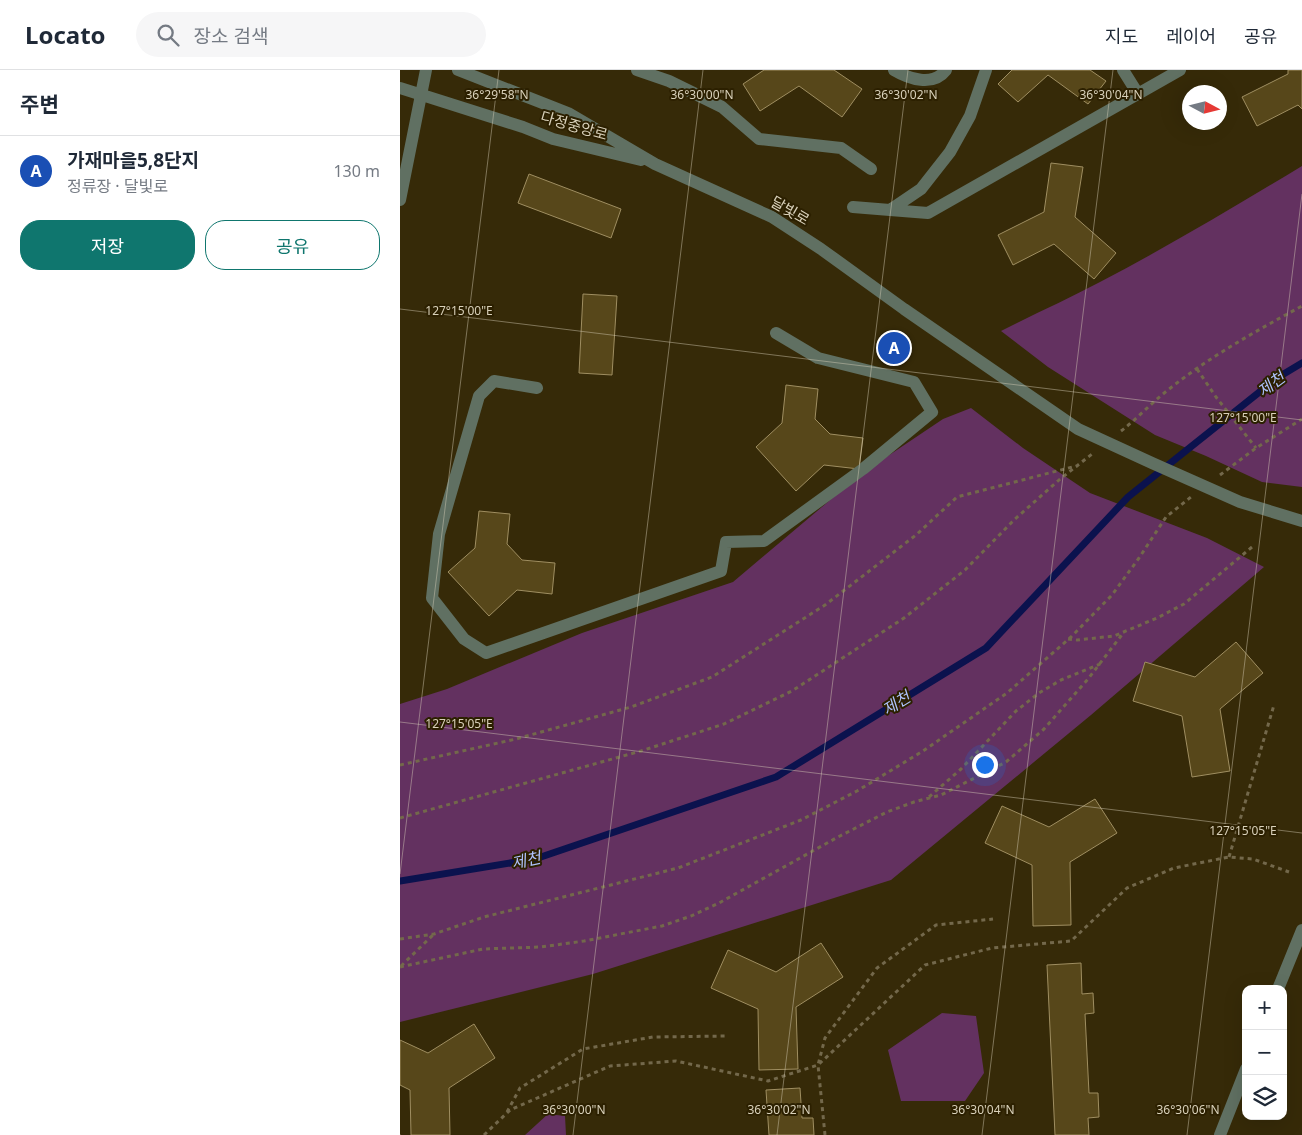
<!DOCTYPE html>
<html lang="ko">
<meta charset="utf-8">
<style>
body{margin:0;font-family:"Noto Sans","Noto Sans KR",sans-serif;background:#f6f6f7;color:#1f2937}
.controls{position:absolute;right:15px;bottom:15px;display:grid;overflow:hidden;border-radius:10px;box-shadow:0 5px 20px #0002}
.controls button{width:45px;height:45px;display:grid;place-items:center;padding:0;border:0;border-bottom:1px solid #e0e1e3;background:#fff;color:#1f2937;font:25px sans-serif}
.compass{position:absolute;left:782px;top:15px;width:45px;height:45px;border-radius:50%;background:#fff;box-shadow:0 5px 20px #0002;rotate:97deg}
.you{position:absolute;left:584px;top:694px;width:18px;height:18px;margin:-12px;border:4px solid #fff;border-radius:50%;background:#1a73e8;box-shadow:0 0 0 8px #1a73e833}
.badge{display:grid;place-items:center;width:32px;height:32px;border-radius:50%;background:#0f766e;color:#fff;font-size:16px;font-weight:700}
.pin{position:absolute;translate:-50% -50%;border:2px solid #fff;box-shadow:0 1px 5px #0006}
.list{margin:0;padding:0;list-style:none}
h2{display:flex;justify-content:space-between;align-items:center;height:65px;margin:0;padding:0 20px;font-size:21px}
h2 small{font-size:16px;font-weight:400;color:#747a83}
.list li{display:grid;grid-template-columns:32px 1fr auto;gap:15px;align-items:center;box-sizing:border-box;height:70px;padding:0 20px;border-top:1px solid #e0e1e3}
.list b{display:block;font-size:19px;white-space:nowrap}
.list p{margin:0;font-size:16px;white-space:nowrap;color:#747a83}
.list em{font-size:16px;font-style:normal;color:#747a83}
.actions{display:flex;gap:10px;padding:15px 20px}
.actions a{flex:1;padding:11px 0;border:1px solid #0f766e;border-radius:20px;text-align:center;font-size:18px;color:#0f766e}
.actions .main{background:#0f766e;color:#fff}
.icon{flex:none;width:28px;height:28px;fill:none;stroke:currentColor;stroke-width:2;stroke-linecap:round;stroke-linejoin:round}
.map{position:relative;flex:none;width:902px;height:1065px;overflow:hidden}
header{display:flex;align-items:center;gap:30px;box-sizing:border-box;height:70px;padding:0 25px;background:#fff;border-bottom:1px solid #e0e1e3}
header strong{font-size:24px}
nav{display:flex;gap:28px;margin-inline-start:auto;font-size:18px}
.search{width:350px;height:45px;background:#f6f6f7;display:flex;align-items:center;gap:12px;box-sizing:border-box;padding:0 18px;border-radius:28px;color:#747a83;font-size:19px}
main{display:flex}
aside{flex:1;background:#fff}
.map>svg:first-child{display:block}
.green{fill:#633160}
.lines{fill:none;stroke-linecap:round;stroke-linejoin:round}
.stream{stroke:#0b124e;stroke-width:7}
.building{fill:#57471a;stroke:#9f8e61}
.path{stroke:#73684b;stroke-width:3;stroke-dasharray:4 4;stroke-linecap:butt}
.minor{stroke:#607062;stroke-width:12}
.ticks{fill:none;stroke:#d9d1ba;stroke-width:1;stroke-opacity:0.45}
.labels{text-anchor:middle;stroke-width:4;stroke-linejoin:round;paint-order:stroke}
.street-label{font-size:15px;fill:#d9d1ba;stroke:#2c2000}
.water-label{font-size:16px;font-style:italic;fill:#aec2fc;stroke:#2c2000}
.ticks-label{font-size:12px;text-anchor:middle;fill:#d9d1ba;stroke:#2c2000;stroke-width:4;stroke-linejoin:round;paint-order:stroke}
</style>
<header>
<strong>Locato</strong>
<div class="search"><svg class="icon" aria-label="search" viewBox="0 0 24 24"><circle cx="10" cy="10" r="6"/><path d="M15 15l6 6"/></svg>장소 검색</div>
<nav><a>지도</a><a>레이어</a><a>공유</a></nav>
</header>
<main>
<aside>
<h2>주변<small></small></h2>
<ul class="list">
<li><span class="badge" style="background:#1a4fb4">A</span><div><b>가재마을5,8단지</b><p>정류장 · 달빛로</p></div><em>130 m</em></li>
</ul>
<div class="actions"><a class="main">저장</a><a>공유</a></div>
</aside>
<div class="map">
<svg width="902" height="1065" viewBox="0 0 902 1065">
<rect width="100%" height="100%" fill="#362a08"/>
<path class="green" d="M902,96V417L862,412L806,386L755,365L648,297L601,261C634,244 668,229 700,212C769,176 836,136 902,96Z
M571,338L623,378L690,423L807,468L864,497L691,645L491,810L193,904L0,952V634L47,619L182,563L333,512L461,404L543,349Z
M542,943L576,946L584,1003L565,1031H501L488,980Z
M148,1044L165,1046L166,1065H125Z"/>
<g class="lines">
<path class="stream" d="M0,811L135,789L376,707L586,578L728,427L877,308L902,293"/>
</g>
<path class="building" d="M364,0H434L462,19L442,47L399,16L360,41L343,14Z
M612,0H690L706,11L688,34L648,5L618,32L598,14Z
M888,0H902V39L898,35L857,56L842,27L888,4Z
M651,93L683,97L675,147L716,183L694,209L654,174L613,195L598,165L644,142Z
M129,104L221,139L211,168L118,133Z
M183,224L217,226L212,305L179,303Z
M386,315L418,319L415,349L430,364L463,368L459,399L424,395L396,421L356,377L382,353Z
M79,441L110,444L107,474L122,490L155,493L152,524L117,520L89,546L48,502L75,478Z
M836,572L863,603L820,639L830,701L792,707L782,646L733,631L745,592L795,607Z
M695,729L717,763L670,792L671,855L633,856L632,795L585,773L602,736L649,757Z
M421,873L443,907L396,937L398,999L359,1000L358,939L311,918L328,880L376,902Z
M681,893L682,924L693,923L694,943L685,944L689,1023H698L699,1047L688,1048L689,1065H655L647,895Z
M74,954L95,988L49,1018L50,1065H11L10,1020L0,1015V970L28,983Z
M400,1018L402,1048H413L414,1065H369L366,1020Z"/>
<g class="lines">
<path class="path" d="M797,299L816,327L856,378
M721,361C737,349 751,333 768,320C809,287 856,261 902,236
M820,405L856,378L902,349
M668,569L677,570L714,566L757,548L784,534L852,477
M0,695L116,669L231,637L312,607L425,535L516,465L557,427L676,396
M529,727L561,699L616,641L639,623L661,610L700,594
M0,748L241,681L324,654L392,621L504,548L565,500L615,449L659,410L692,384
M829,787L874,635
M0,869L34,864L84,847L278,798L401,750L457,721L523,681L607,623L671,567L712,525L739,488L766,447L791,427
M1,896L34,864
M0,897L83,879L141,877L184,871L262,856L291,846L319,833L438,767L487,742L514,732L541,725L606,692L644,659L688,609L724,562
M107,1042L120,1018L183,979L253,967L328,966
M84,1065L110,1040L210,996L276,991L368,1011L418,995L525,895L592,878L671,871L727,818L774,798L829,787L853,789L889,802
M425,1065L418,995L425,968L477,898L536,855L593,849"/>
<path class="minor" d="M58,0L168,43L255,94L372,147L421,179L504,239L678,359L752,393L840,432L902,451
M237,0L269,11L322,37L359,69L441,78L471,99
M494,0C509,9 533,17 546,0
M723,0L738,24
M0,18L123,57L153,69L241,90
M0,130L26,0
M453,137L490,140L521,119L550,82L570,46L586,0
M490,140L528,143L780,0
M137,318L94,311L79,326L39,464L32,528L64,569L86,583L321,501L326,472L364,471L463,399L532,342L514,312L418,288L376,263
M878,919L902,860
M820,1065L846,999"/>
</g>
<path class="ticks" d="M0,239L902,350M0,652L902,763M0,804L99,0M0,1065H1M173,1065L303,0M377,1065L508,0M582,1065L713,0M787,1065L902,124"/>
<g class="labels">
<g class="street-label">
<text transform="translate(174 56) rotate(16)" y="5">다정중앙로</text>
<text transform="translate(390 141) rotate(30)" y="5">달빛로</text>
</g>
<g class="water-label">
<text transform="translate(871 314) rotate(-37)" y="6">제천</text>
<text transform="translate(496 633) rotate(-32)" y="6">제천</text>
<text transform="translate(126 790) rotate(-12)" y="6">제천</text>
</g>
</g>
<g class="ticks-label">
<text x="97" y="29">36°29'58"N</text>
<text x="302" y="29">36°30'00"N</text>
<text x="506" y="29">36°30'02"N</text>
<text x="711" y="29">36°30'04"N</text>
<text x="59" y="245">127°15'00"E</text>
<text x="843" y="352">127°15'00"E</text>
<text x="59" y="658">127°15'05"E</text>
<text x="843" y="765">127°15'05"E</text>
<text x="174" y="1044">36°30'00"N</text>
<text x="379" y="1044">36°30'02"N</text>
<text x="583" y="1044">36°30'04"N</text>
<text x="788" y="1044">36°30'06"N</text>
</g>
</svg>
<div class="controls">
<button>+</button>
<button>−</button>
<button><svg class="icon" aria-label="layers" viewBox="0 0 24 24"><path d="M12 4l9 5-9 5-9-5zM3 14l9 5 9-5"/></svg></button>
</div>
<svg class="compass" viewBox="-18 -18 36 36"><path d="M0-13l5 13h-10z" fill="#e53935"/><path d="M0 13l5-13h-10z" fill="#747a83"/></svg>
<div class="you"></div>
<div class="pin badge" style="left:494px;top:278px;background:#1a4fb4">A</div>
</div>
</main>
